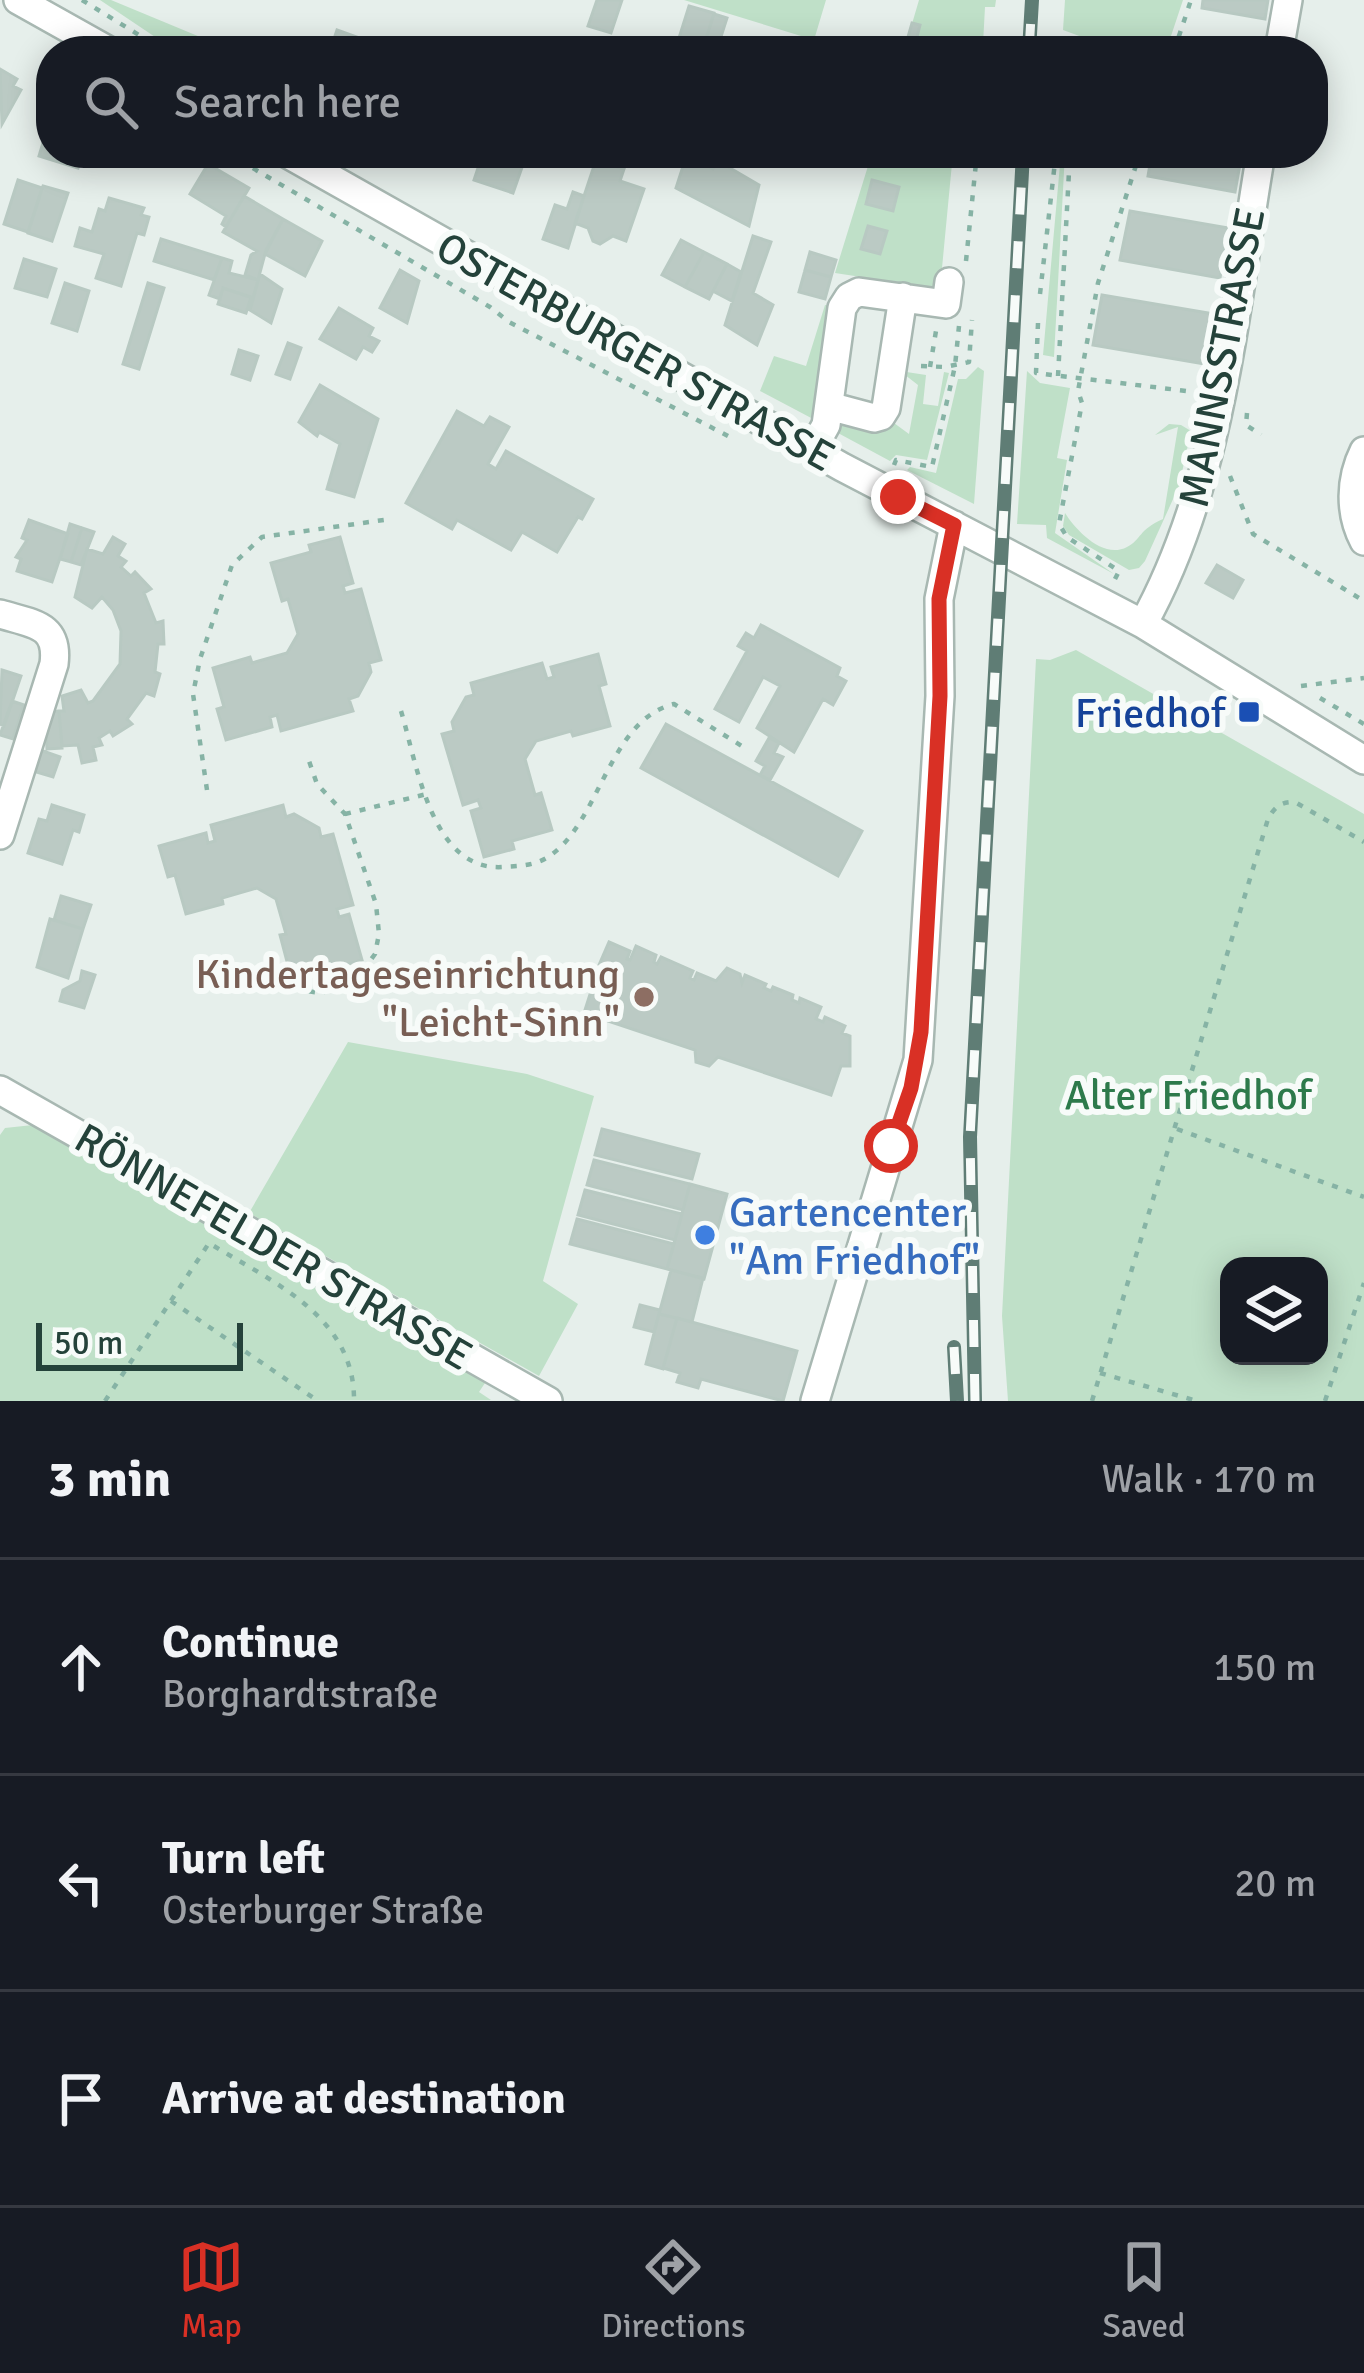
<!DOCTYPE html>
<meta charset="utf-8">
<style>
body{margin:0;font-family:Signika,sans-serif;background:#20242c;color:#f1f3f6}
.controls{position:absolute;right:36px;bottom:36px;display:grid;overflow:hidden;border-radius:24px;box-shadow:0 6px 30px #0003}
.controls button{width:108px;height:108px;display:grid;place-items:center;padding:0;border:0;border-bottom:3px solid #363941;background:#171b24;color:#f1f3f6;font:60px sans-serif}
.scale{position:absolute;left:36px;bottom:30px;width:207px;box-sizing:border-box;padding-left:12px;border:6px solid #24423a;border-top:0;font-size:33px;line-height:42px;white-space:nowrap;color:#24423a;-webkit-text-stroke:9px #f7fbf9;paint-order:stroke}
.stop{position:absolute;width:36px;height:36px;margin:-27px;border:9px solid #d93025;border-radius:50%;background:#fff}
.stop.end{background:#d93025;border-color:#fff;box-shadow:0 3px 12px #0008}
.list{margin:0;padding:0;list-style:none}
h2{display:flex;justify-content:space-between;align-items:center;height:156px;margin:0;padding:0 48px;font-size:51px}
h2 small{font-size:39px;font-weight:400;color:#9ea1a6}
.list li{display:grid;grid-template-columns:78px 1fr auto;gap:36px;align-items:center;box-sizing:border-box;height:216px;padding:0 48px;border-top:3px solid #363941}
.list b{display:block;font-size:45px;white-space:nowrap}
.list p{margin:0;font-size:39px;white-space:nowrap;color:#9ea1a6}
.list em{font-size:39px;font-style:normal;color:#9ea1a6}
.icon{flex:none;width:66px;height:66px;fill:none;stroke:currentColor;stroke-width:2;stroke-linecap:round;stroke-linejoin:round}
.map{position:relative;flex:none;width:1364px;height:1401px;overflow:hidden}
.search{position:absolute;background:#171b24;box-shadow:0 6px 30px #0003;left:36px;right:36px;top:36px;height:132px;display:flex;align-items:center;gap:30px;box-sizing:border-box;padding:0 42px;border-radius:48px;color:#9ea1a6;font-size:45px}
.sheet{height:804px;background:#171b24}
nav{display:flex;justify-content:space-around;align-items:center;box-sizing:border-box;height:168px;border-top:3px solid #363941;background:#171b24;font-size:33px;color:#9ea1a6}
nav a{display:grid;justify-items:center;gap:6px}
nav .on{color:#d93025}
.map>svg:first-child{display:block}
.green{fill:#bfe0c8;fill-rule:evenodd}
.building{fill:#bbcac4;stroke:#b8c9c2;stroke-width:3}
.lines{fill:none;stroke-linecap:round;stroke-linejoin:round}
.minor-casing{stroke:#a8b8b2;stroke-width:32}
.path{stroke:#86b3a5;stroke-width:4.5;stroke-dasharray:6 9;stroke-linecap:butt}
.minor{stroke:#fff;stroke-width:27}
.rail-casing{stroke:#5f7d75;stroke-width:14}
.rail{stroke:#f7fbf9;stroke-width:9;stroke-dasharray:27;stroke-linecap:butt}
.route{stroke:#d93025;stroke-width:15}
.transit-dot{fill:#1a4fb4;stroke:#f7fbf9;stroke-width:4.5}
.education-dot{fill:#8d6e63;stroke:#f7fbf9;stroke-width:4.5}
.shop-dot{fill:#3f7fe0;stroke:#f7fbf9;stroke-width:4.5}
.labels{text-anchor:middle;stroke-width:12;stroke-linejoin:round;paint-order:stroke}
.street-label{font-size:42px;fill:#24423a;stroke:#f7fbf9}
.transit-label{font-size:42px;fill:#164399;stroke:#f7fbf9;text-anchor:end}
.education-label{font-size:42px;fill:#785e54;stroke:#f7fbf9;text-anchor:end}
.park-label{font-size:42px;fill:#2d7a4b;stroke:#f7fbf9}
.shop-label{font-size:42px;fill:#366cbe;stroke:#f7fbf9;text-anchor:start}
</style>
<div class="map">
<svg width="1364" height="1401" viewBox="0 0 1364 1401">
<rect width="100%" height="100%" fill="#e6efeb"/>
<path class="green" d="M100,0H111L234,51H176Z
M684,0H826L814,40Z
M919,0H996L995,7H985L983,44L964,42L963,51H904Z
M1065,0H1183L1166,51H1120L1063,30Z
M872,153H953L940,289L835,273Z
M1061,153H1065L1054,357L1043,355Z
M825,305L834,306L815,420L760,391L774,356L806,366Z
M978,367L984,371L974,504L907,470L910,467L936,473L958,379H966Z
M900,371L926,375L923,404L938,406L944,372L949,373L927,460L896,455L890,461L838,433L842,424L887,430L894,423L909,434L918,385Z
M1027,371L1040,383L1070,388L1057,458L1067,460L1055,533L1114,574L1047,538L1046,525L1017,524Z
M1169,424L1181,425L1191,431L1179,486L1145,561L1139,568L1129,570L1069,535L1063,526L1065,513C1075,529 1103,560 1127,547C1142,539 1138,530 1163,519L1178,427L1155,435Z
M1076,650L1364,814V1401H1008L1002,1316L1036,659L1050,660ZM1229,1266H1319V1356H1229Z
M348,1042L527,1074L594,1096L543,1281L578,1304L539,1376L249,1213Z
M33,1125L487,1380L479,1392L491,1400L0,1401V1135L5,1128Z"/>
<path class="building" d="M597,0H622L611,33L588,26Z
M1203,0H1268L1265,19L1202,8Z
M689,6L714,13L704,46L679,38Z
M714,14L727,18L718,46L705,42Z
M912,23L920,25L917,37L930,41L928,51H904Z
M337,30L362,39L360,46L373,51H330Z
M0,69L17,79L13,86L21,90L2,124Z
M51,116V153H82L78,168L39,156Z
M483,153H527L513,193L474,180Z
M1152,153H1242L1235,192L1148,176Z
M687,154L713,169L718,161L759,185L749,226L676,188Z
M596,160L624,169L620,181L644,189L626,241L613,236L600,244L593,241L588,228L575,223Z
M208,164L249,188L226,227L222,224L226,216L190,194Z
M18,180L42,188L28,232L4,224Z
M872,180L899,187L893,211L866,204Z
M43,186L68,193L52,241L28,233Z
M573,192L584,196L568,248L543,239L555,205L567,209Z
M244,196L283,219L266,250L258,280L245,275L251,255L257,251L223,232Z
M109,198L144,208L141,215L149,217L144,235L137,233L121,286L96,278L104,254L75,246L80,228L92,232L99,209L105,211Z
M1130,211L1228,228L1220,278L1120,260Z
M283,219L322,241L305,276L265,254Z
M868,226L887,231L880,254L861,249Z
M753,236L771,242L753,293L773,305L757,345L725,325Z
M161,239L222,258L214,280L154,261Z
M681,240L704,252L685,287L662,275Z
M704,252L727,264L709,299L685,287Z
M810,252L836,260L831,277L805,270Z
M222,258L232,261L229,273L258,280L253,298L223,288L220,299L209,295Z
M24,259L56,269L47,297L15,288Z
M727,264L741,272L732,301L713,291Z
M400,270L419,281L407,323L380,308Z
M805,270L831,277L825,299L799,292Z
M260,274L282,289L271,323L250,310Z
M65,283L89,291L77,331L52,323Z
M148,283L164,288L139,369L123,364Z
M223,288L251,297L246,313L218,304Z
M1102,295L1214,314L1209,341H1213L1205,364L1093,345Z
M339,308L373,328L369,336L379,341L372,352L363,347L356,359L320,339Z
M288,343L301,348L290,379L276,374Z
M239,350L258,356L250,380L232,374Z
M320,385L378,419L354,497L327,489L340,444L319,432L317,436L299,422Z
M457,411L484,426L490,417L509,427L488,464L496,469L506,451L593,499L582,519L578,517L557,552L522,532L511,550L457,520L452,529L406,503Z
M29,520L68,534L52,582L17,571L21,559L16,557L27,540L22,538Z
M70,524L82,528L71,562L60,559Z
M82,528L94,532L81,565L71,562Z
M113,537L125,544L118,556L126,561L121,567L131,576L135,572L151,589L144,593L156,623L163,621L164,644H158L155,672L160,674L154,696L146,693L127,719L132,724L113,736L110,731L99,738L102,745L93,747L96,760L82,763L78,745L62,746L59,711H64L62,696L81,690L88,703L93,701L120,664L121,631L113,610L102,597L92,608L75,597L87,549L103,554Z
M340,537L353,583L343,586L345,593L361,589L381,660L369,663L371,672L358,696L349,699L353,711L281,731L277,715L270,717L272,727L226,740L217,709L224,707L213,668L250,657L252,663L287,653L298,634L288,599L282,601L271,563L311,552L309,545Z
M1217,565L1243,580L1233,598L1206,583Z
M761,625L840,668L837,676L846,681L833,705L823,699L794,752L757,728L780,686L763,677L739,722L715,709L747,651L738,646L746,633L754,638Z
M598,654L606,684L599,686L610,726L573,736L571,731L536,741L525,759L535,795L541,793L552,830L512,841L514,849L484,857L471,811L481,808L478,800L463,805L442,734L454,731L452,722L466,697L474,695L471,683L542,663L547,679L554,677L551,667Z
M2,670L21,676L4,726L0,724Z
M12,701L24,705L13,739L0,735Z
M59,711L62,748L47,749L45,712Z
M666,724L862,831L838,876L641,768Z
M769,738L779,743L774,753L783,757L770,780L760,775L765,766L756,761Z
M40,750L60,757L53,777L33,771Z
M52,805L84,815L79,832L73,830L62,864L28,853L39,819L47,821Z
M283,805L286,817L294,814L319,828L321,837L333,834L353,905L337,909L339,917L349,914L362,960L332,969L330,962L290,973L280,935L286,934L276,899L257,888L222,898L223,904L186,914L175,875L168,877L159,846L206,833L208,843L215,841L211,825Z
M61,896L91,905L83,929L54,920Z
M50,919L83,929L68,978L37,967Z
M609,942L630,951L627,959L630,960L636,946L656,955L654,962L657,964L661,957L693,971L690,978L694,980L697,973L716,981L727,968L740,974L742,983L745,975L766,984L764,988L771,991L773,987L793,995L792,1000L799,1003L800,998L821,1007L816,1019L823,1022L825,1017L845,1026L842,1033L850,1036V1066H841L831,1095L718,1057L709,1066L696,1062L695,1050L584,1013L594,982L600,984L605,968L599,965Z
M82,971L95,975L84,1008L60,1001L63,990L80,981Z
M602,1129L699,1154L692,1179L595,1155Z
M594,1160L690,1184L683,1210L587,1185Z
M690,1184L727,1194L704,1279L667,1269Z
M585,1190L682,1214L675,1240L578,1215Z
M577,1219L674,1244L667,1269L570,1244Z
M671,1270L703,1278L692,1322L659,1314Z
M640,1305L660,1310L654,1332L634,1327Z
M659,1314L677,1318L663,1369L646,1364Z
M677,1318L797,1351L783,1401L701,1379L698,1388L677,1382L680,1373L663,1368Z"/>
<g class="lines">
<g class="minor-casing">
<path id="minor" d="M18,0L109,51
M1279,51L1288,0
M286,153L842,467L1143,624L1364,760
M829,406L874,418L881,416L886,408L903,297
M812,450L826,425L842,308L849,297L859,292L946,304L949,282
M1364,451C1350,479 1349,513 1364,541
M0,614C33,624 59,624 54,664L0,835
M1143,624C1222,482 1234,311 1261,153
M0,1090L548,1401
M815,1401L918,1060L940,696L939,599L954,525"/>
</g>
<path class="path" d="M82,0L165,51
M987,51L988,44
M1174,51L1191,0
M227,153L490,307L509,322L728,436
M966,261L977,153
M1040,294L1056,153
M1038,323L1036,373L1195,392
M921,366L945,367L969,362L972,320
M930,367L936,331
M1058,376L1070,153
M1247,413L1246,425L1261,435
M894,465L896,460L932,467L955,366L959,326
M1230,476L1253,534L1364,601
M1115,579L1119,571L1067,537L1059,524L1082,403L1078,391L1098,283L1140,153
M1301,686L1364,678
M1320,698L1364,724
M401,711C417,763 431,872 503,867C518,866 534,866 548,857C600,824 608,720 674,704L745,748
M207,790L193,694L200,659L232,565L262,537L391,519
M345,814L427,794
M223,967L271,986L321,993L343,985L362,972L375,954L379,934L376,904L345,814L317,784L309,761
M1177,1129L1364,1197
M171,1301L318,1401
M1100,1373L1197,1401
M105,1401L209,1243C272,1282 355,1316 354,1401
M1092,1401L1268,819C1275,806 1281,802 1295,802L1364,842
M1325,1401L1364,1283"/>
<use href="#minor" class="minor"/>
<g class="rail-casing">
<path id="rail" d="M1029,51L1032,0
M954,1347L957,1401
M975,1401L970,1137L1023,153"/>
</g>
<use href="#rail" class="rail"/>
</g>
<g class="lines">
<path class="route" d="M891,1146L911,1088L921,1032L940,696L939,599L954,525L898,497"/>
</g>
<rect class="transit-dot" x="1237" y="700" width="24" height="24" rx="6"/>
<circle class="education-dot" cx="644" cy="997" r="12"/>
<circle class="shop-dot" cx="705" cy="1235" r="12"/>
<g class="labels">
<g class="street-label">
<text transform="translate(636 351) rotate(29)" y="15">OSTERBURGER STRASSE</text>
<text transform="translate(1221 357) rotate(-79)" y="15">MANNSSTRASSE</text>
<text transform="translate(274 1246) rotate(30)" y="15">RÖNNEFELDER STRASSE</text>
</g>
<g class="transit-label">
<text x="1225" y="727">Friedhof</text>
</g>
<g class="education-label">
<text x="620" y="988">Kindertageseinrichtung<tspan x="620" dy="48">"Leicht-Sinn"</tspan></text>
</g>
<g class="park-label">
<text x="1188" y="1109">Alter Friedhof</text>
</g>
<g class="shop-label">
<text x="729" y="1226">Gartencenter<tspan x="729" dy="48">"Am Friedhof"</tspan></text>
</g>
</g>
</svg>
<div class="controls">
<button><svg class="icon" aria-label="layers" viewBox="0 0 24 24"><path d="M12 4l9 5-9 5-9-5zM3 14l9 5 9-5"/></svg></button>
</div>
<div class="scale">50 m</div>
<div class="stop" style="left:891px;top:1146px"></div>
<div class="stop end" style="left:898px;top:497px"></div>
<div class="search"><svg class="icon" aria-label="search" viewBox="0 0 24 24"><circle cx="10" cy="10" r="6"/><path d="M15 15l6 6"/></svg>Search here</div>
</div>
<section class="sheet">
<h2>3 min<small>Walk · 170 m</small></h2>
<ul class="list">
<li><svg class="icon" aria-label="ahead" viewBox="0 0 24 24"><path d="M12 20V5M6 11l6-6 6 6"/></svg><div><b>Continue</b><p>Borghardtstraße</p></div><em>150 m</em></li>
<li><svg class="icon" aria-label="left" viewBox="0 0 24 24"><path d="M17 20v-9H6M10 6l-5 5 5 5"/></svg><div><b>Turn left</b><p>Osterburger Straße</p></div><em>20 m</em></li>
<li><svg class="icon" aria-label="arrive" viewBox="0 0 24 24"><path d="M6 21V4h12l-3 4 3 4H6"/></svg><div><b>Arrive at destination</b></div></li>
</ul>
</section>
<nav>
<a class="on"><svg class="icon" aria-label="map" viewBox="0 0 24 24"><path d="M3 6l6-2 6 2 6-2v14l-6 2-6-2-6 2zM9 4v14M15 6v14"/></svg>Map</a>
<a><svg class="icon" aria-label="directions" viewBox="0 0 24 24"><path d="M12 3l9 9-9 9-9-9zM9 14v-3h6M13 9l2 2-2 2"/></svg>Directions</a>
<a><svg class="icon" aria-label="saved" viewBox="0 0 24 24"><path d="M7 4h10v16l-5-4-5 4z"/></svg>Saved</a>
</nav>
